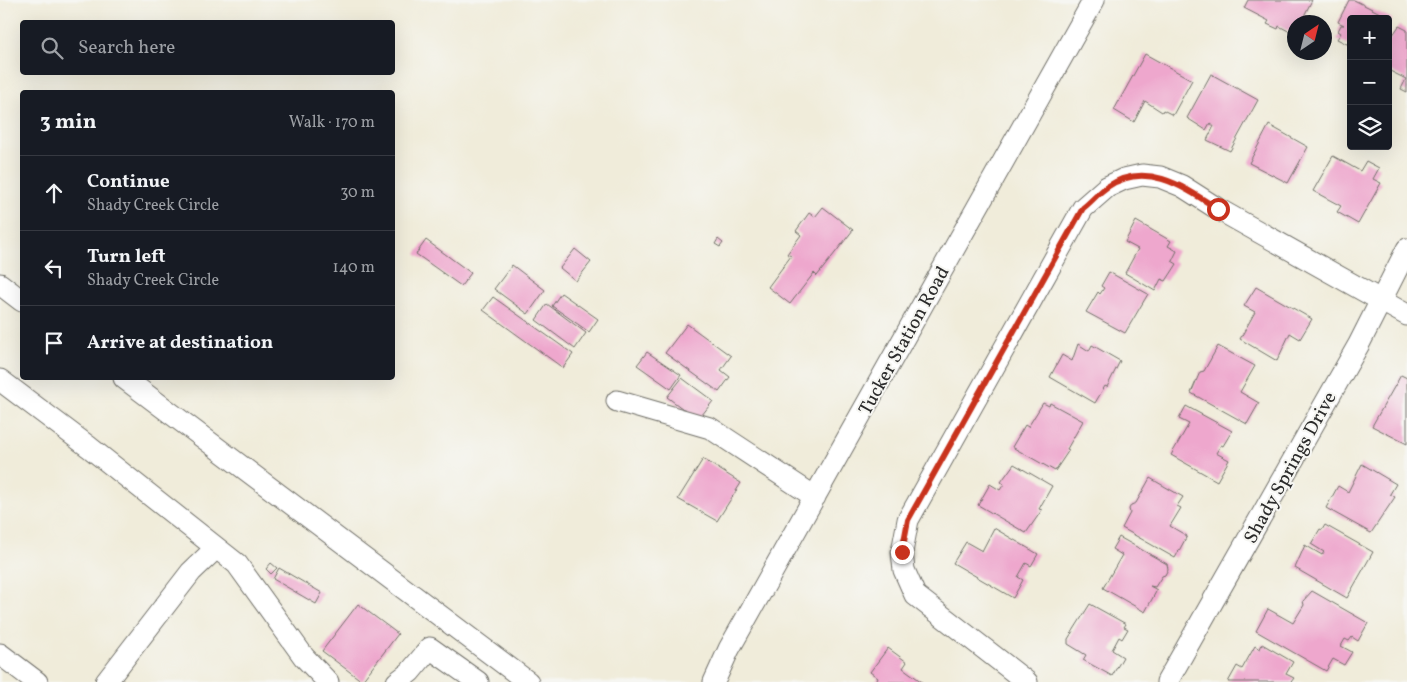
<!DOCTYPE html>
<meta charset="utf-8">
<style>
body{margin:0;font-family:Vollkorn,serif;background:#20242c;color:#f1f3f6}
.controls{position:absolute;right:15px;top:15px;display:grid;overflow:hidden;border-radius:5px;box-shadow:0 5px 20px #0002}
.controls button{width:45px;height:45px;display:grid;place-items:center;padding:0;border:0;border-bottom:1px solid #363941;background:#171b24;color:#f1f3f6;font:25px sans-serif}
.compass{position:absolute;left:1287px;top:15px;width:45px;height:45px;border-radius:50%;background:#171b24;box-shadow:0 5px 20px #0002;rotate:35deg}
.stop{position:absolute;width:15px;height:15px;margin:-11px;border:4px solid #c8321e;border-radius:50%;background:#fff}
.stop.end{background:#c8321e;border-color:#fff;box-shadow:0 1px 5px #0008}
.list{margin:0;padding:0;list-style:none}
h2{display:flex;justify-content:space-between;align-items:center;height:65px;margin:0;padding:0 20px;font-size:21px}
h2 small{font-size:16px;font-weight:400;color:#9ea1a6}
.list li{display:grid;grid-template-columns:32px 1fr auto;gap:15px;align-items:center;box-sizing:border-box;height:75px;padding:0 20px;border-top:1px solid #363941}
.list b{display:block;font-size:19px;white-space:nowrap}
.list p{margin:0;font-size:16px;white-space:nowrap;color:#9ea1a6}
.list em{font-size:16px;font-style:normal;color:#9ea1a6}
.icon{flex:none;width:28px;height:28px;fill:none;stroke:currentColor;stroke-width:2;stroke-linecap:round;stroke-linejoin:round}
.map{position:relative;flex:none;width:1407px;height:682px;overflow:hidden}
.search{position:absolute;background:#171b24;box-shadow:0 5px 20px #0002;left:20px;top:20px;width:375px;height:55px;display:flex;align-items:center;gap:12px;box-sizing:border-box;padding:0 18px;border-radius:5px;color:#9ea1a6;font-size:19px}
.panel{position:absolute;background:#171b24;box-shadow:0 5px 20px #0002;left:20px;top:90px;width:375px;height:290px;border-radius:5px}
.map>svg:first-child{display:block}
.building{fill:#eea7cd}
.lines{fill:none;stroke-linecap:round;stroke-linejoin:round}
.minor-casing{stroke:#706f68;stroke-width:23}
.minor{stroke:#fff;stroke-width:21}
.route{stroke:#c8321e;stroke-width:6}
.labels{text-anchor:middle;stroke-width:4;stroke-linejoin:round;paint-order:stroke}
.street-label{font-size:19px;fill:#2b2b2b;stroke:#f6f6f2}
</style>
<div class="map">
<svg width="1407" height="682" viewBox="0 0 1407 682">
<rect width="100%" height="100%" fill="#f6f6f2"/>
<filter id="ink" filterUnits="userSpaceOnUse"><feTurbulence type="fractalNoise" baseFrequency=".02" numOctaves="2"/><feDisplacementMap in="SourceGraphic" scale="10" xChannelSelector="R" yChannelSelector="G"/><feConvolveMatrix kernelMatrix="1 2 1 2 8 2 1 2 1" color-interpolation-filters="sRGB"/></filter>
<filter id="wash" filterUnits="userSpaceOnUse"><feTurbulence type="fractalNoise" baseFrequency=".0096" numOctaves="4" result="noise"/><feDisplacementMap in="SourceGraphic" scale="20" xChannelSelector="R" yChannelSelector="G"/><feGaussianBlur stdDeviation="1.12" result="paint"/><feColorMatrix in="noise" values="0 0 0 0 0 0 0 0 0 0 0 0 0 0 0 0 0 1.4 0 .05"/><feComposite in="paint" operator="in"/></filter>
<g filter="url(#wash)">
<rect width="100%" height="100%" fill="#f0ecda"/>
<g id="blocks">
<path class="building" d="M1248,0H1312L1301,22H1294V34L1279,26L1278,29L1267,24L1269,21L1244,8Z
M1349,0H1354L1392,19L1388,27V19H1351V46L1337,39L1341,33L1338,31L1341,25H1344L1338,22Z
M1399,26L1407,30V92L1401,89L1406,79L1388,70V42Z
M1145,54L1192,80L1173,115L1163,110L1162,112L1145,101L1134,122L1114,110Z
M1211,74L1258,100L1230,151L1207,140L1214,126L1210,123L1206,130L1187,118Z
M1269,125L1308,147L1288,183L1249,163Z
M1333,156L1360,171L1366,161L1379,168L1373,179L1381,183L1358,224L1337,212L1341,206L1313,191Z
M823,207L853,230L817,276L814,273L790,304L768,287L791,256L787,254L801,235L796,231L809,213L815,217Z
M1136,221L1171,241L1168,246L1177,251L1172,261L1177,264L1166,281L1161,279L1155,291L1125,273L1138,249L1125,242Z
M718,239L723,243L720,247L715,244Z
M426,240L471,273L461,286L416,254Z
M575,249L591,262L576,281L560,268Z
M512,265L545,290L528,314L494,289Z
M1109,272L1148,294L1125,333L1086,312L1098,292L1100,294L1104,288L1101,286Z
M1256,287L1312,319L1300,339L1290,333L1277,361L1240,339L1255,312L1244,306Z
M561,293L598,319L589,332L552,306Z
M493,297L573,354L563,368L483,310Z
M547,304L586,333L575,349L536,320Z
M687,324L731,356L721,370L730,377L719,392L665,353Z
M1078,344L1089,351L1092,345L1120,361L1107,387L1105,386L1095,403L1050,377L1062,355L1072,361Z
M1218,346L1255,366L1240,392L1259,403L1247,424L1191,393L1200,372L1204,371Z
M647,352L681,375L671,389L637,365Z
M1401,375L1407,378V444L1372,426Z
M682,378L713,401L698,420L667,397Z
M1043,403L1049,406L1050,403L1083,421L1067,449L1069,450L1055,471L1012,447L1025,425L1028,427Z
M1186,406L1232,431L1223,446L1221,445L1216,453L1229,460L1217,481L1171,455L1189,424L1179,419Z
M703,459L741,483L717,521L678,499Z
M1014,464L1052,486L1039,509L1042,510L1026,533L978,505L990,484L1000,490L1004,484L1001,482Z
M1362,464L1396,484L1390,494L1395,497L1371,533L1326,508L1338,486L1348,492Z
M1150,478L1183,497L1177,506L1181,508L1170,526L1187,536L1175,558L1122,528L1130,513L1129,509L1131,505L1136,503Z
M1325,525L1373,552L1347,598L1295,568L1305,545L1322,555L1324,552L1311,544L1320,529L1322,530Z
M994,528L1038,554L1031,566L1026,563L1018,577L1023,580L1013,598L953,563L966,542L982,551Z
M1119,537L1167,564L1168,569L1165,575L1162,576L1155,587L1150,586L1157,590L1145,612L1103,588L1122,555L1112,549Z
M271,563L277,568L271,574L266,569Z
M279,568L322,593L316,604L273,579Z
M1312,591L1368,623L1358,641L1352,637L1349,641L1345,639L1341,646L1352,652L1344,665L1333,659L1326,671L1256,631L1268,609L1293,623L1304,605L1303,601Z
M358,604L398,634L362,681L322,651Z
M1090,604L1126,624L1124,627L1128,629L1122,639L1119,637L1112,650L1123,657L1112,676L1083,660L1086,655L1068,644V639Z
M1262,644L1293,662L1286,674L1294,678L1291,682H1228L1237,666L1242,669L1255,646L1260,649Z
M888,648L907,662L903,668L922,682H876L878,678L870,672Z"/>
</g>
</g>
<g filter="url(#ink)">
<use href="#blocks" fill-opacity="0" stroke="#706f68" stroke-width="1"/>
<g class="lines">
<g class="minor-casing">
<path id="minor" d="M0,284L22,301
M124,378L528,682
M0,380L89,447L237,564L304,657L328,682
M617,401L710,428L815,497
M0,654L37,682
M106,682L191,572L216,548
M397,682L410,672L430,648L478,682
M714,682L729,649L1094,0
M1027,682L915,595L904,570L902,552L908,520L1083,208L1107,187L1124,179L1142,175L1160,177L1182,186L1218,209L1407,315
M1167,682L1359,344L1407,249"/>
</g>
<use href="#minor" class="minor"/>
</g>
</g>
<g class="lines" filter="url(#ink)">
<path class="route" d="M902,552L908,520L1083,208C1091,202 1098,193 1107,187C1146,160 1184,187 1218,209"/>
</g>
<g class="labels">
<g class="street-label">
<text transform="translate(903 340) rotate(-61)" y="7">Tucker Station Road</text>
<text transform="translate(1289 467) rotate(-61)" y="7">Shady Springs Drive</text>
</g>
</g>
</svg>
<div class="controls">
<button>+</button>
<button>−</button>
<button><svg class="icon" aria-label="layers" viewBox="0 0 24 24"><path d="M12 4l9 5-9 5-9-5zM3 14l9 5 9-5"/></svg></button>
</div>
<svg class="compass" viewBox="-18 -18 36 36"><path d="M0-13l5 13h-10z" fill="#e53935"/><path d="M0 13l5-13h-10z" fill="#9ea1a6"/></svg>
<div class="stop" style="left:1218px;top:209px"></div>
<div class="stop end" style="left:902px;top:552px"></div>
<div class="search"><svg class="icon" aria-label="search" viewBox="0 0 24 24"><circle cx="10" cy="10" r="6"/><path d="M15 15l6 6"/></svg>Search here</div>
<section class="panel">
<h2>3 min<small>Walk · 170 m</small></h2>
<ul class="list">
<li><svg class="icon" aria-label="ahead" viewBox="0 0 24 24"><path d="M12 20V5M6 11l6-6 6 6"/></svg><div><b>Continue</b><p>Shady Creek Circle</p></div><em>30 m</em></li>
<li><svg class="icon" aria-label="left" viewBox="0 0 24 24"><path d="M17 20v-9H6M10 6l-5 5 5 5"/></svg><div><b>Turn left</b><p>Shady Creek Circle</p></div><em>140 m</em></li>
<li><svg class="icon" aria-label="arrive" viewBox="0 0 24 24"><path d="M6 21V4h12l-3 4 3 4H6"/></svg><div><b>Arrive at destination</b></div></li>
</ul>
</section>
</div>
